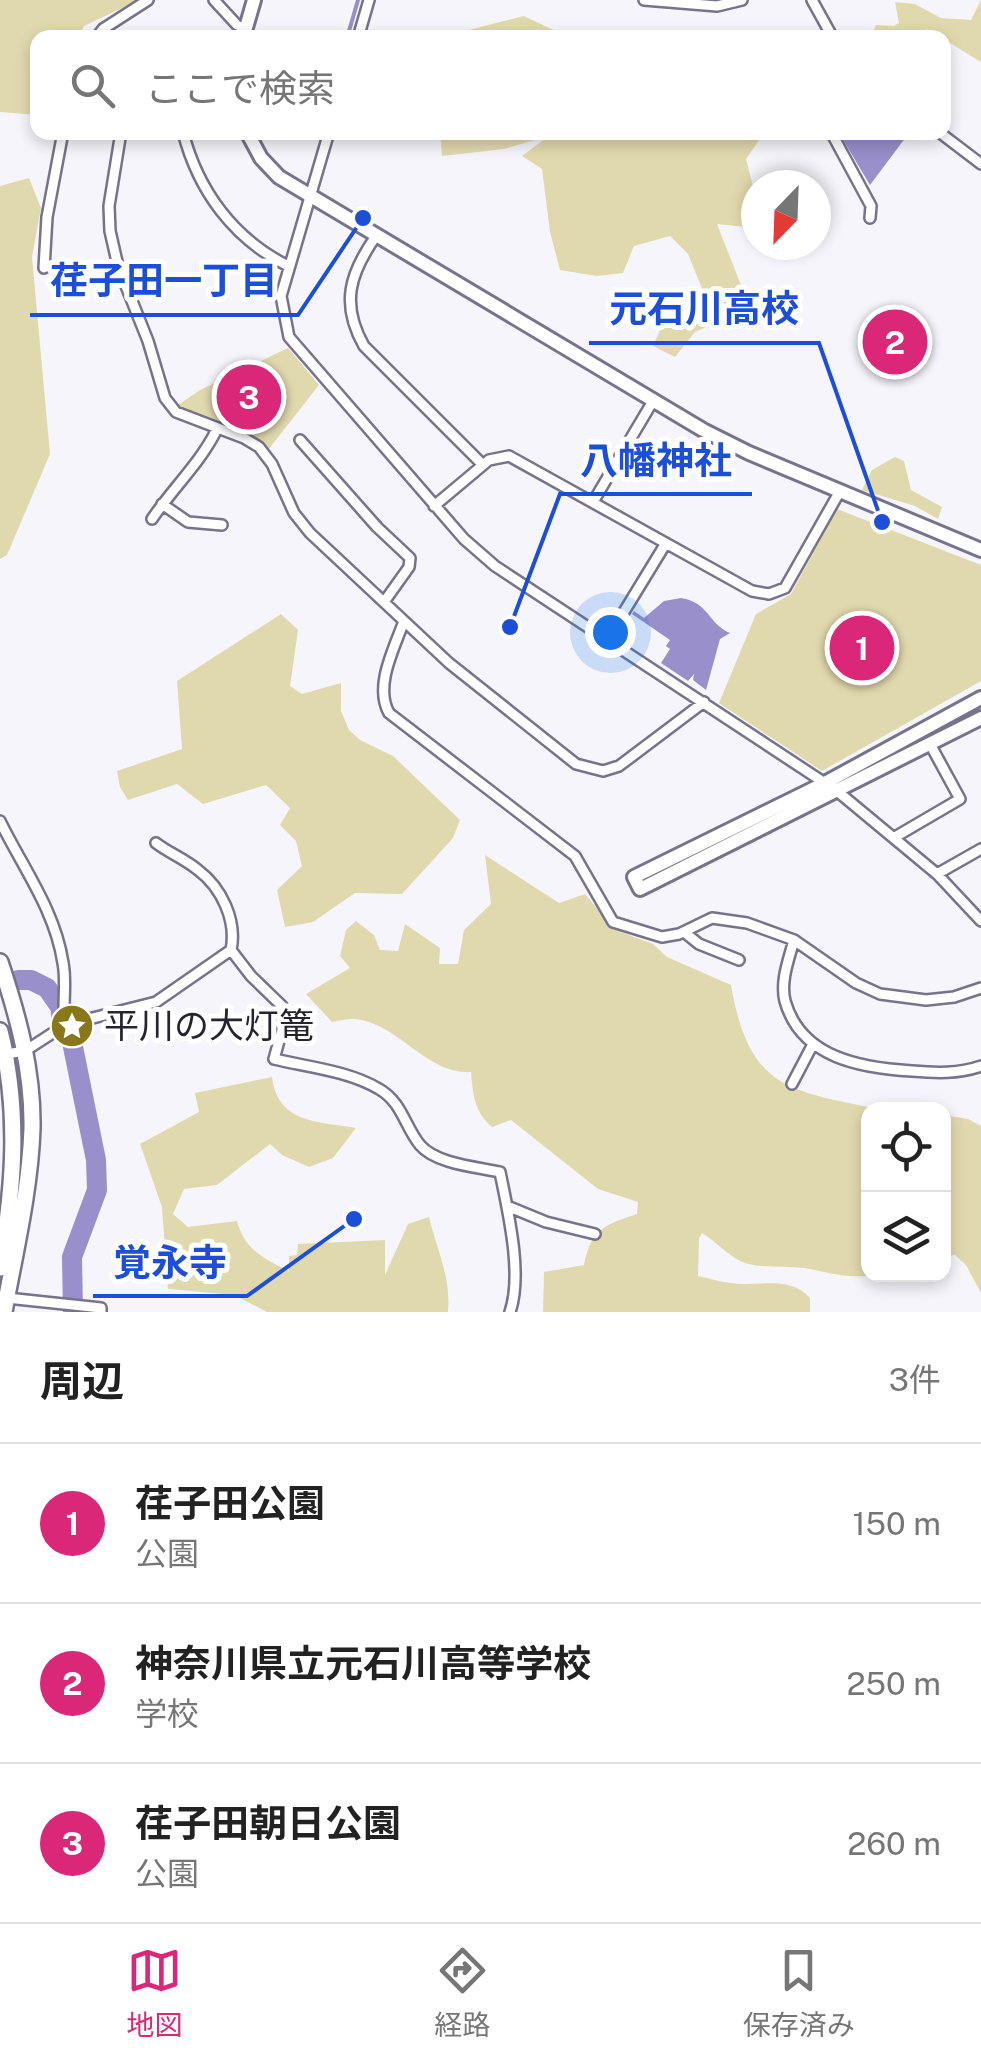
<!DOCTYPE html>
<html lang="ja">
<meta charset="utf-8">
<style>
body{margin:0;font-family:"Public Sans","Noto Sans JP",sans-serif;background:#f2f2f2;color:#222}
.controls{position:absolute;right:30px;bottom:30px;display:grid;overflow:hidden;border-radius:20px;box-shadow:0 5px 15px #0003}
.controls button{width:90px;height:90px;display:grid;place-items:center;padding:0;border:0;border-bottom:2px solid #e0e0e0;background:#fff;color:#222;font:50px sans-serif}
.compass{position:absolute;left:741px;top:170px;width:90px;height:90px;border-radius:50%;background:#fff;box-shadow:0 5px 15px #0003;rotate:203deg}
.you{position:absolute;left:610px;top:632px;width:35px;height:35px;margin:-25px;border:8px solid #fff;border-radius:50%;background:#1a73e8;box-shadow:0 0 0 15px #1a73e833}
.badge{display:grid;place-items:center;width:65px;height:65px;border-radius:50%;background:#db2777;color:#fff;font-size:32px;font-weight:700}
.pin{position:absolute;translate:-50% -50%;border:5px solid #fff;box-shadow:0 2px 10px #0006}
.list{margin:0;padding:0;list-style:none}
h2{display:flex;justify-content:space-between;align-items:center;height:130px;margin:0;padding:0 40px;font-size:42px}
h2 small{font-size:32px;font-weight:400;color:#767676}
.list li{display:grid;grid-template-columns:65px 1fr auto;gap:30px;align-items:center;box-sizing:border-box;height:160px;padding:0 40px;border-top:2px solid #e0e0e0}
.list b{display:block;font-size:38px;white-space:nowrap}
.list p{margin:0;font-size:32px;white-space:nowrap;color:#767676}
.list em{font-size:32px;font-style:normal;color:#767676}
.icon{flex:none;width:55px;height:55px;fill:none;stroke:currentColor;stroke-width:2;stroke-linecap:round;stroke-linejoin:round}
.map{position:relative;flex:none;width:981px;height:1312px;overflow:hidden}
.search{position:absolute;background:#fff;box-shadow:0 5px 15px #0003;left:30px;right:30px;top:30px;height:110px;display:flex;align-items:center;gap:25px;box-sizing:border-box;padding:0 35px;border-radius:20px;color:#767676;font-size:38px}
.sheet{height:610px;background:#fff}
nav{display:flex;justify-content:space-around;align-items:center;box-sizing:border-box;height:140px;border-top:2px solid #e0e0e0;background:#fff;font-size:28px;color:#767676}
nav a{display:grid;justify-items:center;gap:5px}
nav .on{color:#db2777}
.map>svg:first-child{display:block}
.green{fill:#e1d9ae}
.water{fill:#988fcb}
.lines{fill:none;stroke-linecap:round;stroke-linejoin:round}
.stream{stroke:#988fcb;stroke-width:4}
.river{stroke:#988fcb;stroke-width:20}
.street-casing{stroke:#76738b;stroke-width:14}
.secondary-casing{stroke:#76738b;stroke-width:18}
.primary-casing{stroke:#76738b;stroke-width:20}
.street{stroke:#fff;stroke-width:9}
.secondary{stroke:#fff;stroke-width:12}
.primary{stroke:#fff;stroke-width:15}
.labels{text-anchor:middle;stroke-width:10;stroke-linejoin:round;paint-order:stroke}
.poi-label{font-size:35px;fill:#26252f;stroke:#fff;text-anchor:start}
.leader{fill:none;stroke:#1d4ed8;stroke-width:4}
.callout-dot{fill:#1d4ed8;stroke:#fff;stroke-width:4}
.callout-label{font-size:38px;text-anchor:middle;font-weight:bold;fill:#1d4ed8;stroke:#fff;stroke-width:10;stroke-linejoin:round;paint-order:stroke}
</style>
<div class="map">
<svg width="981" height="1312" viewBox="0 0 981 1312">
<rect width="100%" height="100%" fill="#f6f5fb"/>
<path class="green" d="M0,0H139L84,26L79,37L38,38L37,115L0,112Z
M981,0V62L927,29L920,37H871L876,25L894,26L899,23L895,2L915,4L941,18L971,20Z
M524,16L568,37H448L449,35Z
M440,133V132L545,133L542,138L504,149L442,156Z
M553,133H764L746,159L756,198V228L717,224L750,308L695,332L675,357L653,346L665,319L705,296L688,254L670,236L634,246L623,273L597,276L560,270L550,232L542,169L522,156Z
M29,178L41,208L32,257L50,454L7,555L0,559V186Z
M288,348L319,385L268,450C243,424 207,425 178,405L200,390Z
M895,457L904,461L911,490L942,507L938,519L915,506L862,490L872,470Z
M837,509L981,565V681L822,771L719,703L756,614L791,594Z
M281,614L298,630L290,686L302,694L341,683V711L349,730L360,740L393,756L460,820L453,838L402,894L355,893L313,922L285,927L277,890L302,866L296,841L280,825L290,808L266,785L203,804L177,784L128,800L120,787L117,771L182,749L177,681Z
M485,855L559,903L585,894L615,930L653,944L667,957L731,985C749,1088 786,1090 879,1109L868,1110V1274L875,1275C846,1279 832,1273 804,1268C786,1266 766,1268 748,1264C731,1259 718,1243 702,1233L699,1238L698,1276C709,1278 720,1282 731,1283C758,1287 790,1275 810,1298V1312H543L544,1272L584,1265C591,1229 604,1225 637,1214L638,1202L598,1189L511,1120L492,1127C474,1111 473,1095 471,1072C427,1075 399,1024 356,1019C349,1018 339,1021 332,1022L306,994L350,968L340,956L346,930L356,921L374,935L380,950L398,951L405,924L440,948L439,964H458L464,930L491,904Z
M272,1077C278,1124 318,1121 356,1128L333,1158L309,1167L282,1155L270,1144L217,1185L184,1189L173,1214L188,1227L237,1221C244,1249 264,1259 289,1271V1256L297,1255L298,1244L385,1240V1275L408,1224L429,1217C437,1250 451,1277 448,1312H267L234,1295L168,1289L162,1207L140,1144L199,1112L195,1093Z
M944,1115L968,1119L981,1126V1293L966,1265L955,1255L944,1256Z"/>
<path class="water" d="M839,133H909L870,185Z
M681,598C710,603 708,624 730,633L720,639L706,690L693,680L694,674L688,681L661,663L670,649L666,646L670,640L632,614L634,611L644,618L664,601Z"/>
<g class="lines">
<path class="stream" d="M347,38L358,0"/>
<path class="river" d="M18,980H31L47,988L61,1008V1023L72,1042L96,1160L97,1190L72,1257L73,1312"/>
<g class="street-casing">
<path id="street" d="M214,0L237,25L246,28
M644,0L717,6L742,0
M812,0L833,38
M96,38L103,29L148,0
M358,38L369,0
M121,132L109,206L110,231L118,266L148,341L165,398L176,412L244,438L259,447L272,464L294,513L310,533L449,663L576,764L603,771L619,766L704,702
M183,132C198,191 234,239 288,266
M329,132L281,296L289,337L464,539L495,566L837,791L937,874L981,921
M831,132L871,206L870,218
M939,132L981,164
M376,236C350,273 340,304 364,346L483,465
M44,268L47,217L63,132
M300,440L377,527L410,558L409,567L384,602
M593,502L653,401
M162,504L188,522L222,525
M434,506L489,460L509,456L752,591L769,594L785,588L840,491
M152,519C173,488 201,462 217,429
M404,621C394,649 374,686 389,713L575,856L613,922L662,937L679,934L712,918L747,923L794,940L856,983L880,994L926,1000L954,997L981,988
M608,638L666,543
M0,821C23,868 55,910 63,963C67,983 62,1004 65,1025
M895,837L960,799L930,744
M937,874L981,849
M684,932L699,944L739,960
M794,940C789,959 780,981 785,1001C801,1058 861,1068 912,1071C936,1073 958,1074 981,1066
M231,950L251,976L282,1006V1030L274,1059C308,1067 349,1071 379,1089C402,1102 405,1127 420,1145C436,1164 477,1167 500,1172C508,1212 523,1274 510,1312
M6,1054L25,1051L65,1025L156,1002L231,950C237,921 222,888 198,870C185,859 169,853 156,843
M792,1084L813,1044
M507,1206L546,1222L595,1234
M7,1298L101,1308V1312"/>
</g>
<g class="secondary-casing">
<path id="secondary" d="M243,38L254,0
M247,132L261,158L279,177L703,430L749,453L981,550
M981,698L823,784L634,877L640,889L981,718"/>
</g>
<g class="primary-casing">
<path id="primary" d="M0,962C18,1016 33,1071 32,1128C30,1190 15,1251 4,1312
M0,1031C20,1111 14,1188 0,1268"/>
</g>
<use href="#street" class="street"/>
<use href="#secondary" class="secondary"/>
<use href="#primary" class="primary"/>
</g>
<defs>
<g id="sight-disc" transform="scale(2.25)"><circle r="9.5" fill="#88771b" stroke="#fff"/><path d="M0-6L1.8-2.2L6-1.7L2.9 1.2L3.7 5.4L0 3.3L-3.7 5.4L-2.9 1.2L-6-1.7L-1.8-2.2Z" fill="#fff"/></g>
</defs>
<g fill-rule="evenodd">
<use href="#sight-disc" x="72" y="1026"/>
</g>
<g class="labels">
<g class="poi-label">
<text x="104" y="1038">平川の大灯篭</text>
</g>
</g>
<path class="leader" d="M363 218L298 315H30M882 522L819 343H589M510 627L560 494H752M354 1219L247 1296H93"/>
<g class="callout-dot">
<circle cx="363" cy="218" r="10"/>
<circle cx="882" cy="522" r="10"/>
<circle cx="510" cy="627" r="10"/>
<circle cx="354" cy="1219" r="10"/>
</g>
<g class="callout-label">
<text x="164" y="294">荏子田一丁目</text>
<text x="704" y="322">元石川高校</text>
<text x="656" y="474">八幡神社</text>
<text x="170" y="1276">覚永寺</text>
</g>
</svg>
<div class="controls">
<button><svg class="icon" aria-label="locate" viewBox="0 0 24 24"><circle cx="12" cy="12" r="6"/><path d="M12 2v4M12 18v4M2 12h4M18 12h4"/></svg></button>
<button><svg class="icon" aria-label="layers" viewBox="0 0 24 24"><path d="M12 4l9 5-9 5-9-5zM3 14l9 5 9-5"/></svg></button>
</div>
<svg class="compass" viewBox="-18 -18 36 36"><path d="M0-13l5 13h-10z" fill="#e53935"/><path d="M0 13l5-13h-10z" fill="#767676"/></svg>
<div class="you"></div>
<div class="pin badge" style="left:862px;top:648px">1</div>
<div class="pin badge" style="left:895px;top:342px">2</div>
<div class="pin badge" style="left:249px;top:397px">3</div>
<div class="search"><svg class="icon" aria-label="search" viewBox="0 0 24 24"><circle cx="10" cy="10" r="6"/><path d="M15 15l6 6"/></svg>ここで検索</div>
</div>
<section class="sheet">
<h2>周辺<small>3件</small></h2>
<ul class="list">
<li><span class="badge">1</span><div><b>荏子田公園</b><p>公園</p></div><em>150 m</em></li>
<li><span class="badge">2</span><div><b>神奈川県立元石川高等学校</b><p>学校</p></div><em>250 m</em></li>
<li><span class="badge">3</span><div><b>荏子田朝日公園</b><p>公園</p></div><em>260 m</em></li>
</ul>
</section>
<nav>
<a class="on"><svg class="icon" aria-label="map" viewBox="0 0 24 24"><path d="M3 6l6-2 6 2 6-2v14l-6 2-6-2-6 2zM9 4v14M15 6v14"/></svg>地図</a>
<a><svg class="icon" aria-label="directions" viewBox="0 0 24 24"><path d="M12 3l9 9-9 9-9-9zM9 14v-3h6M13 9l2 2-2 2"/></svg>経路</a>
<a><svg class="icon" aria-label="saved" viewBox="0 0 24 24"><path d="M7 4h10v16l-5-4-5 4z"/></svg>保存済み</a>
</nav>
